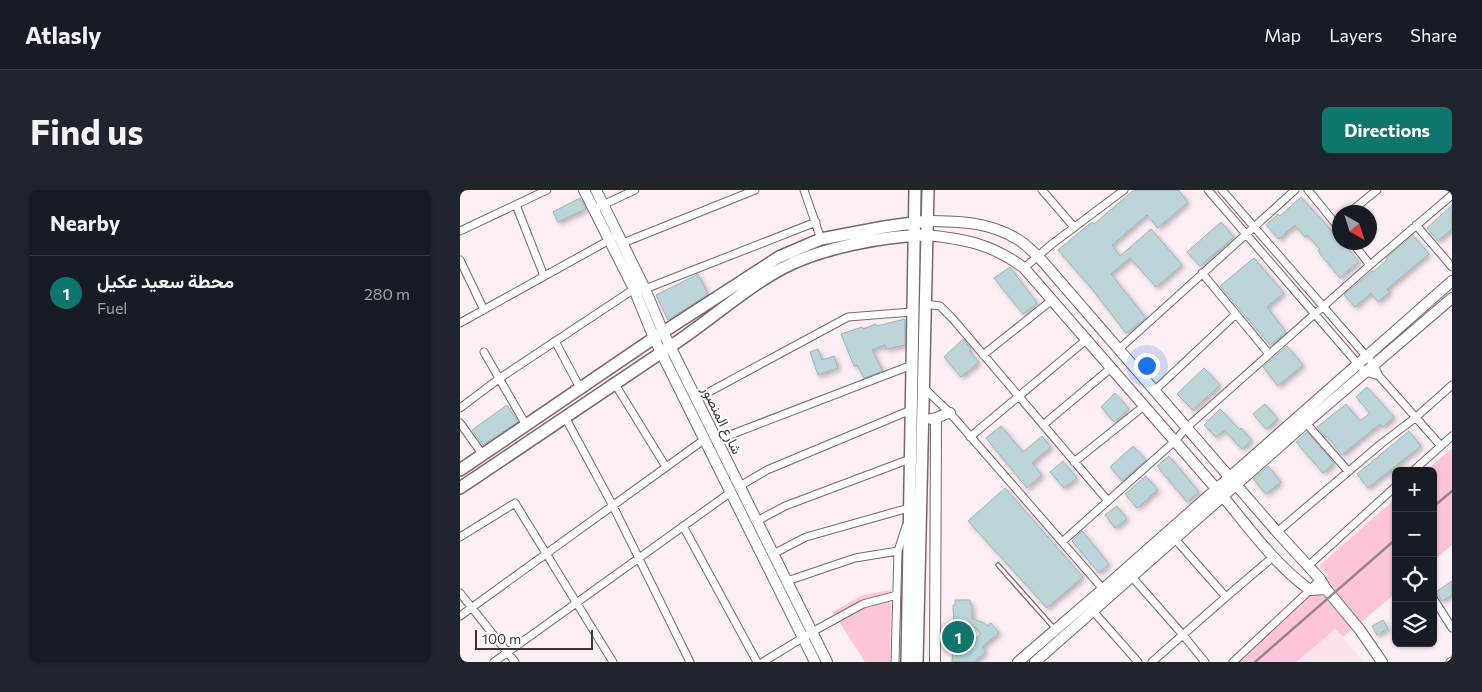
<!DOCTYPE html>
<meta charset="utf-8">
<style>
body{margin:0;font-family:Commissioner,Vazirmatn,sans-serif;background:#20242c;color:#f1f3f6}
.controls{position:absolute;right:15px;bottom:15px;display:grid;overflow:hidden;border-radius:8px;box-shadow:0 1px 4px #0004}
.controls button{width:45px;height:45px;display:grid;place-items:center;padding:0;border:0;border-bottom:1px solid #363941;background:#171b24;color:#f1f3f6;font:25px sans-serif}
.compass{position:absolute;left:872px;top:15px;width:45px;height:45px;border-radius:50%;background:#171b24;box-shadow:0 1px 4px #0004;rotate:141deg}
.scale{position:absolute;left:15px;bottom:12px;width:118px;box-sizing:border-box;padding-left:5px;border:2px solid #3c3336;border-top:0;font-size:14px;line-height:18px;white-space:nowrap;color:#3c3336;-webkit-text-stroke:4px #fff;paint-order:stroke}
.you{position:absolute;left:686px;top:175px;width:18px;height:18px;margin:-12px;border:4px solid #fff;border-radius:50%;background:#1a73e8;box-shadow:0 0 0 8px #1a73e833}
.badge{display:grid;place-items:center;width:32px;height:32px;border-radius:50%;background:#0f766e;color:#fff;font-size:16px;font-weight:700}
.pin{position:absolute;translate:-50% -50%;border:2px solid #fff;box-shadow:0 1px 5px #0006}
.list{margin:0;padding:0;list-style:none}
h2{display:flex;justify-content:space-between;align-items:center;height:65px;margin:0;padding:0 20px;font-size:21px}
h2 small{font-size:16px;font-weight:400;color:#9ea1a6}
.list li{display:grid;grid-template-columns:32px 1fr auto;gap:15px;align-items:center;box-sizing:border-box;height:75px;padding:0 20px;border-top:1px solid #363941}
.list b{display:block;font-size:19px;white-space:nowrap}
.list p{margin:0;font-size:16px;white-space:nowrap;color:#9ea1a6}
.list em{font-size:16px;font-style:normal;color:#9ea1a6}
.icon{flex:none;width:28px;height:28px;fill:none;stroke:currentColor;stroke-width:2;stroke-linecap:round;stroke-linejoin:round}
.map{position:relative;flex:none;width:992px;height:472px;overflow:hidden;border-radius:8px}
header{display:flex;align-items:center;gap:30px;box-sizing:border-box;height:70px;padding:0 25px;background:#171b24;border-bottom:1px solid #363941}
header strong{font-size:24px}
nav{display:flex;gap:28px;margin-inline-start:auto;font-size:18px}
.intro{display:flex;align-items:center;justify-content:space-between;box-sizing:border-box;height:120px;padding:0 30px}
h1{margin:0;font-size:35px}
.button{padding:12px 22px;border-radius:8px;background:#0f766e;color:#fff;font-size:18px;font-weight:700}
main{display:flex;gap:30px;padding:0 30px}
aside{flex:1;background:#171b24;border-radius:8px;box-shadow:0 1px 4px #0004}
.map>svg:first-child{display:block}
.built{fill:#fde3eb}
.green{fill:#fdc5d7}
.building{fill:#bbd5da;stroke:#9bb4b9;fill-rule:evenodd;filter:url(#shadow)}
.lines{fill:none;stroke-linecap:round;stroke-linejoin:round}
.lane-casing{stroke:#7a656c;stroke-width:5.5}
.street-casing{stroke:#7a656c;stroke-width:9}
.secondary-casing{stroke:#7a656c;stroke-width:12}
.primary-casing{stroke:#7a656c;stroke-width:14}
.lane{stroke:#fff;stroke-width:3}
.street{stroke:#fff;stroke-width:7}
.secondary{stroke:#fff;stroke-width:10}
.primary{stroke:#fff;stroke-width:11}
.rail{stroke:#93878b;stroke-width:2.5}
.labels{text-anchor:middle;stroke-width:4;stroke-linejoin:round;paint-order:stroke}
.street-label{font-size:14px;fill:#3c3336;stroke:#fff}
</style>
<header>
<strong>Atlasly</strong>
<nav><a>Map</a><a>Layers</a><a>Share</a></nav>
</header>
<div class="intro"><h1>Find us</h1><a class="button">Directions</a></div>
<main>
<aside>
<h2>Nearby<small></small></h2>
<ul class="list">
<li><span class="badge">1</span><div><b>محطة سعيد عكيل</b><p>Fuel</p></div><em>280 m</em></li>
</ul>
</aside>
<div class="map">
<svg width="992" height="472" viewBox="0 0 992 472">
<defs>
<filter id="shadow"><feDropShadow dx="2.5" dy="2.5" stdDeviation="2.5" flood-color="#0004"/></filter>
</defs>
<rect width="100%" height="100%" fill="#feeff4"/>
<path class="built" d="M875,439L904,472H836Z"/>
<path class="green" d="M992,258V355L973,371V281H966Z
M936,308V403L883,447L875,439L836,472H767L868,385L859,376Z
M431,400L430,472H405L373,422L403,405Z"/>
<path class="building" d="M674,0H718L728,12L698,38L687,25L652,55L660,66L691,39L722,75L696,97L670,68L651,84L686,128L666,143L632,99L598,60L632,32L634,34Z
M841,7L880,50V52H882L899,71L880,88L858,61L860,59L847,45L845,47L835,35L819,49L806,35L818,24L820,26Z
M120,8L126,19L98,32L93,22Z
M992,15V39L978,51L967,38Z
M761,32L774,47L740,76L727,62Z
M953,45L969,64L927,99L930,102L918,112L911,103L895,117L884,105L912,81L913,82L927,70L926,68Z
M794,68L824,103L807,117L826,142L810,155L760,96Z
M550,77L577,113L563,124L534,88Z
M238,84L248,104L208,130L196,105Z
M445,129V155L426,159L425,155L412,160L423,181L404,188L397,175L394,176L381,144L402,137L403,139L416,134L417,136Z
M503,149L511,159L509,161L519,172L501,187L484,167Z
M827,156L843,175L818,196L803,177Z
M358,159L362,170L374,166L378,178L358,185L350,162Z
M744,178L760,195L733,220L717,204Z
M907,197L934,227L923,237L920,234L882,265L867,246L866,247L857,237L886,214L900,231L910,223L896,207Z
M655,203L669,219L654,232L641,217Z
M805,214L818,229L806,239L793,224Z
M47,215L58,232L23,255L12,240Z
M760,219L780,240L781,238L792,250L782,259L764,240L756,247L744,235Z
M541,236L563,262L582,246L591,257L572,273L582,285L567,298L526,248Z
M949,241L961,256L908,298L897,284Z
M847,242L874,273L863,283L836,252Z
M673,256L686,270L662,291L650,277Z
M709,266L739,302L727,312L697,276Z
M603,271L617,288L604,298L590,282Z
M808,276L821,292L806,304L793,289Z
M686,286L698,300L677,318L665,304Z
M545,298L623,387L587,418L508,331Z
M657,316L667,329L655,338L645,325Z
M622,341L649,374L639,383L612,351Z
M992,391V405L982,411L976,402Z
M495,410H510V414L512,415V428L524,433L527,436L531,433L539,443L522,457L526,462L514,472H492L494,435L493,415H495ZM504,433L516,438L521,444L511,452L508,449H504Z
M923,430L928,439L917,445L912,436Z"/>
<g class="lines">
<g class="lane-casing">
<path id="lane" d="M538,375L594,438"/>
</g>
<g class="street-casing">
<path id="street" d="M344,0L361,49
M582,0L614,37
M748,0L897,173L905,182L919,186
M762,0L914,175L919,186L981,256
M848,0L879,38
M56,15L84,86
M134,19L175,0
M890,22L917,0
M956,35L992,77
M0,41L87,0
M892,52L910,75
M163,53L295,0
M0,70L24,120
M564,78L592,54L664,0
M742,83L809,164
M465,114L480,116L493,129L648,311
M0,133L153,48
M95,151L120,198
M658,160L835,0
M24,162L66,235
M523,165L592,110
M155,194L206,277
M463,197L490,223L643,399
M694,201L776,124
M236,209L388,127L452,122
M0,218L40,188L174,99H185L356,32
M105,227L153,316L230,472
M0,233L23,265
M846,233L888,281
M583,235L651,178
M510,247L626,150
M257,250L452,175
M614,272L684,216
M953,281L992,246
M280,296L307,280L451,220
M297,331L325,316L450,269
M223,336L297,472
M817,342L922,253L955,228L992,195
M0,347L55,313L153,472
M602,352L715,251L726,238L910,75L992,5
M313,364L346,347L449,318
M848,376L936,296
M672,387L723,445L745,472
M327,391L395,368L438,361
M0,403L55,472
M766,407L813,367
M973,408L992,438
M633,421L678,472
M0,426L245,249
M34,472L271,302
M303,472L352,442L403,414L437,405
M435,472L438,361L446,336
M692,472L766,407L715,349
M773,472L850,400L860,389
M990,472L992,471"/>
</g>
<g class="secondary-casing">
<path id="secondary" d="M124,0L174,99L194,148L355,472
M136,0L185,99L203,142L367,472
M467,31C498,31 530,32 557,49C565,53 571,61 578,66L817,342L860,389L866,399L900,440L922,472
M466,45C505,49 532,54 564,78C627,150 690,222 753,295C784,330 811,372 850,400L866,399
M471,229C478,229 482,224 490,223
M475,472L476,229
M558,472L643,399L992,91
M575,472L846,233L992,108"/>
</g>
<g class="primary-casing">
<path id="primary" d="M0,280L194,148L319,67L361,49L424,37L467,31
M0,298C69,252 138,205 208,158C247,133 282,100 323,78C361,58 423,46 466,45
M447,472L455,0
M457,472L468,0"/>
</g>
<use href="#lane" class="lane"/>
<use href="#street" class="street"/>
<use href="#secondary" class="secondary"/>
<use href="#primary" class="primary"/>
<path class="rail" d="M973,317L992,301
M795,472L936,349"/>
</g>
<g class="labels">
<g class="street-label">
<text transform="translate(262 230) rotate(64)" y="5">شارع المنصور</text>
</g>
</g>
</svg>
<div class="controls">
<button>+</button>
<button>−</button>
<button><svg class="icon" aria-label="locate" viewBox="0 0 24 24"><circle cx="12" cy="12" r="6"/><path d="M12 2v4M12 18v4M2 12h4M18 12h4"/></svg></button>
<button><svg class="icon" aria-label="layers" viewBox="0 0 24 24"><path d="M12 4l9 5-9 5-9-5zM3 14l9 5 9-5"/></svg></button>
</div>
<svg class="compass" viewBox="-18 -18 36 36"><path d="M0-13l5 13h-10z" fill="#e53935"/><path d="M0 13l5-13h-10z" fill="#9ea1a6"/></svg>
<div class="scale">100 m</div>
<div class="you"></div>
<div class="pin badge" style="left:498px;top:447px">1</div>
</div>
</main>
